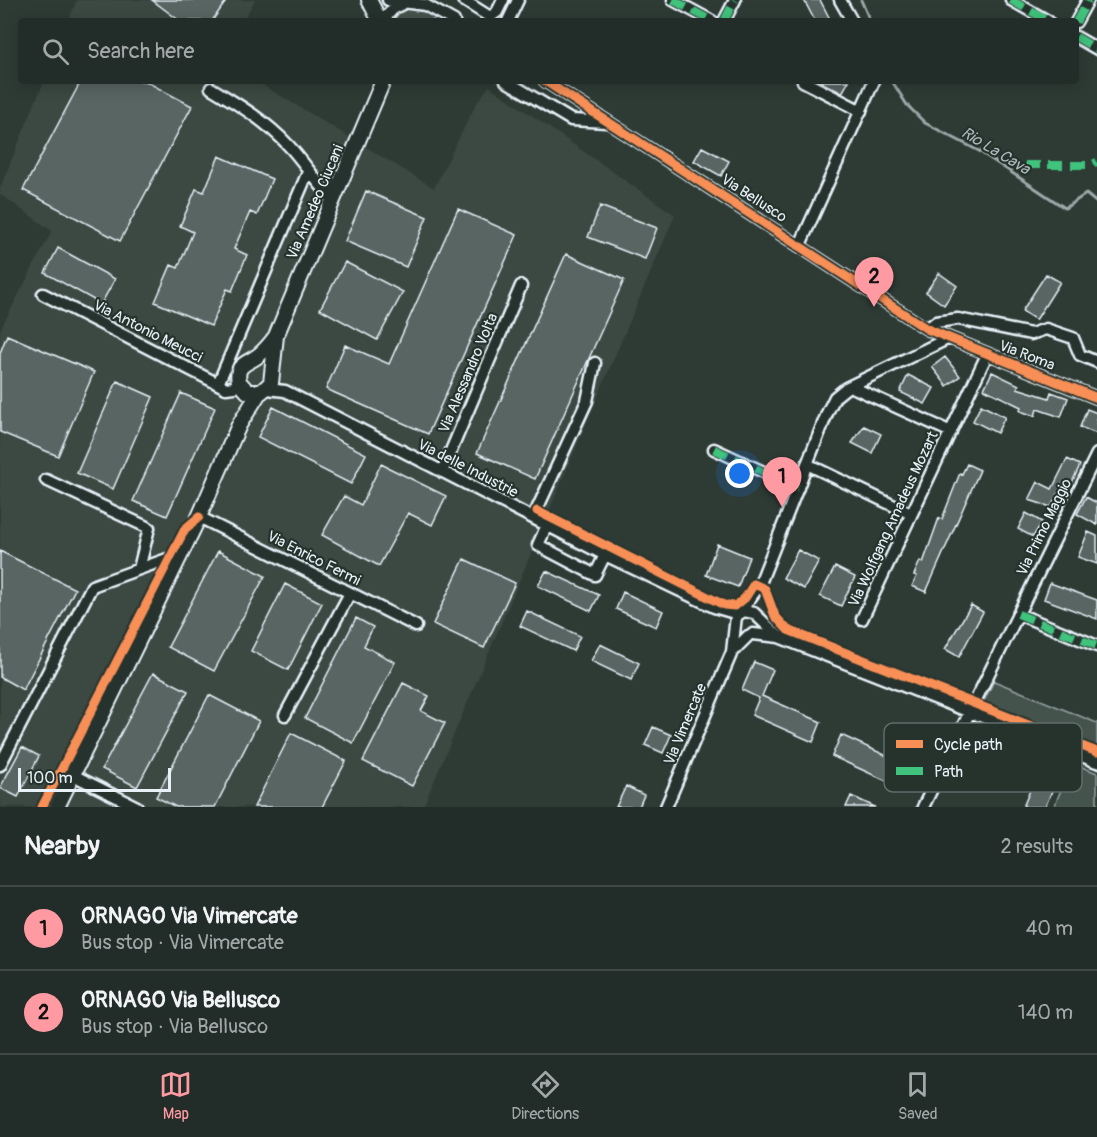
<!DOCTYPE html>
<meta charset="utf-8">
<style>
body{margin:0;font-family:Pangolin,sans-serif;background:#2e3834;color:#f1f3f6}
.scale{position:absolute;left:18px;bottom:15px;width:153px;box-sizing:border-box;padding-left:6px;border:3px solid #e8f1f8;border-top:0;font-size:16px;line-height:21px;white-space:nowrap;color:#e8f1f8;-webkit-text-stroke:4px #26332d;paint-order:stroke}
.you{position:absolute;left:740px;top:474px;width:21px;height:21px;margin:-15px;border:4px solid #fff;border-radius:50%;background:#1a73e8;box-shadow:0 0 0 9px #1a73e833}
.badge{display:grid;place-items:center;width:39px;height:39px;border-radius:50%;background:#ff9aa2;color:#111;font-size:20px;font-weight:700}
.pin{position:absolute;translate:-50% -50px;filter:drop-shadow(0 2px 3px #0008)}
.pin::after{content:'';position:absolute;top:32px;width:21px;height:18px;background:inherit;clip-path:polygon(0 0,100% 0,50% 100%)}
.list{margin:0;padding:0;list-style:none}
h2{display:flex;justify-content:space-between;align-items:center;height:78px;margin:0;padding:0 24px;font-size:26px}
h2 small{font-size:20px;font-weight:400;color:#a2a7a8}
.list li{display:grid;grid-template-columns:39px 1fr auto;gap:18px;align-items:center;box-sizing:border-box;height:84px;padding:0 24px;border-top:2px solid #3f4845}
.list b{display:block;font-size:22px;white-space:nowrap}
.list p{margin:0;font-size:20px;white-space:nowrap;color:#a2a7a8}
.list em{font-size:20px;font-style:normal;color:#a2a7a8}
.icon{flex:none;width:33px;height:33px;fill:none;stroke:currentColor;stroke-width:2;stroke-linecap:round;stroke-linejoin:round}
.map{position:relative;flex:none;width:1097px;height:807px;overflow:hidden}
.search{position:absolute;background:#222c28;box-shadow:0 3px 15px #0003;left:18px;right:18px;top:18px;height:66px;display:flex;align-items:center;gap:15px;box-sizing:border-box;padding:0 21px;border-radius:6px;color:#a2a7a8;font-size:22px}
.sheet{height:246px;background:#222c28}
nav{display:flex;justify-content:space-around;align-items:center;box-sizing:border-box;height:84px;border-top:2px solid #3f4845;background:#222c28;font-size:16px;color:#a2a7a8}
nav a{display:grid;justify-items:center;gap:3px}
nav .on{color:#ff9aa2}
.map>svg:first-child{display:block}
.built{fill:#3b4843}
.green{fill:#45524e;stroke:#96a2a3;stroke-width:1.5}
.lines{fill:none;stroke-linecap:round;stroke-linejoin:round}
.stream{stroke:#9da8a9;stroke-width:3}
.building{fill:#596563;stroke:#e8f1f8;stroke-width:1.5}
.minor-casing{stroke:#e8f1f8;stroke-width:15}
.major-casing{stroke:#e8f1f8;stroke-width:18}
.minor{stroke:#26332d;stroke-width:10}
.major{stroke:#26332d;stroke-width:14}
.quiet{stroke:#40c37c;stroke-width:8;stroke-dasharray:15 8;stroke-linecap:butt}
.cycleway-casing{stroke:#26332d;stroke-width:13}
.cycleway{stroke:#f78f57;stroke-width:9}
.labels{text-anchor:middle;stroke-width:4.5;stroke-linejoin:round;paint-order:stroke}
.street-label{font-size:15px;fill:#e8f1f8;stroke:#26332d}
.water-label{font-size:16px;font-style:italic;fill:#b0babd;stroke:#26332d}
.key{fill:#26332d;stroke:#606c6a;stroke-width:1.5}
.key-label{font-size:16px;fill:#e8f1f8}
</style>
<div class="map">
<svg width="1097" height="807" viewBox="0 0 1097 807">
<rect width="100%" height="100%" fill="#2e3b35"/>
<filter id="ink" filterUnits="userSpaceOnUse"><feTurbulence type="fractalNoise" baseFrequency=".0167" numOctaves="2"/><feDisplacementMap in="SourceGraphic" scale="12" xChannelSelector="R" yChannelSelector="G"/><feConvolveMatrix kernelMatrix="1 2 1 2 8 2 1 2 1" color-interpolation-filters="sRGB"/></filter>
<g filter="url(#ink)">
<path class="built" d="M77,0H255L243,21H68Z
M44,81H256L434,188L476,104L489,86L675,215L423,807H0V330L52,231L0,194V188Z"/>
<path class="green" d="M412,7H421L436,15L435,18L431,21H394L399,12Z
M994,681L1097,723V748L983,703Z
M1072,763L1097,773V807H1054Z"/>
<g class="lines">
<path class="stream" d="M861,0L870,21
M892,81L907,105L925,123L979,151L1065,208L1086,194L1097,203"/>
</g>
<path class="building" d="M152,0H227L212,21H180Z
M804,0H820L831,21H815Z
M81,81H145L192,106L120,241L23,190Z
M819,81H849L842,93Z
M702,147L729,161L721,176L694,161Z
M219,156L272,179L257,215L250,212L234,249L247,255L232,291L227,289L211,326L155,302L171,265L178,268L193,232L180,226L196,189L204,192Z
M366,191L427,217L406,267L345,241Z
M600,206L657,228L645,259L588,237Z
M458,209L517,235L428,434L326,389L345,345L389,364Z
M58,248L115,279L101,304L45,273Z
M566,254L624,280L535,479L477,453Z
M345,262L403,292L377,340L320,309Z
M939,273L957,286L944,305L926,292Z
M1046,274L1060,282L1036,320L1022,311Z
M7,335L94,372L58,456L0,432V353Z
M945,357L960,376L947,386L932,367Z
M992,372L1019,385L1017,388L1049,398L1051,392L1068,398L1061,417L1037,409L1035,416L1020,411L1021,407L984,389Z
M908,375L934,388L925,404L900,392Z
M117,381L153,397L113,489L77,473Z
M181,393L215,408L167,516L133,501Z
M981,405L1005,417L997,433L973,421Z
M273,407L366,454L351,484L258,437Z
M1087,409L1097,413V434L1080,427Z
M864,426L881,434L872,453L852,443Z
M1067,459L1080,465L1070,487L1063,484L1051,507L1029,500L1038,482L1052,489Z
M381,464L446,496L432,525L408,513L379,566L322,535L344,496L361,505Z
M967,464L980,470L926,592L912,586L917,576L914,575L920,561L923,563L939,518L942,519L960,473L962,474Z
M1086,497L1097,503V525L1077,514Z
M1026,513L1042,522L1033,537L1018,529Z
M1088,532L1097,536V564L1078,557Z
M717,544L749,557L738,587L706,575Z
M798,550L819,561L804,589L783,578Z
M0,551L75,589L23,690L0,677Z
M218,551L265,576L214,671L168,647Z
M464,559L515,583L484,648L433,624Z
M835,567L855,577L841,606L820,596Z
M546,571L599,595L591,611L538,586Z
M1050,583L1097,600V619L1044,599Z
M285,584L322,603L288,670L251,651Z
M623,592L663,611L656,627L616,609Z
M971,605L983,612L959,657L945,649Z
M527,611L580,636L573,651L520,626Z
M356,618L373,627L364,646L395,662L353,743L305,718Z
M600,644L639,663L631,680L591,661Z
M754,662L773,670L762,696L821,722L813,742L752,715L759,698L742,690Z
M153,673L188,691L137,787L102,769Z
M403,683L429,696L421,711L445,723L412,786L363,761Z
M209,695L259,721L215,807H176L156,797Z
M653,727L671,735L663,753L645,745Z
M291,733L346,761L322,807H254Z
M910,734L931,744L917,773L900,765L891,783L832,756L841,735L898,761Z
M995,746L1042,767L1035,784L1052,791L1045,807H1023L1031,788L985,768Z
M22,747L39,756L18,797L0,788Z
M626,786L644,795L639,807H616Z
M851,796L875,807H846Z"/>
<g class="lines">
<g class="minor-casing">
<path id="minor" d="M388,0L425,5L454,21
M463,0L490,17L497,12L503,0
M673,0L712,21
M840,0L852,21
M1011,0L1048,21
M382,21L393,9L404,3
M508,21L518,0
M724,21L735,0
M1076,22L1088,0
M1076,37L1097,49
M506,81L571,120L606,122
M545,81L927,329L1097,398
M803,81L861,111
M211,88C239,105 266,121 289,146C304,162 316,182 333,199
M800,245L874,81
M43,294L226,388L242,386
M927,329L936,322L958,319L1031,334L1046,329L1073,338L1080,355L1097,362
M218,384L308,172
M850,386L951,432
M267,389L285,391L605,555L714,607L738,614
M714,449L798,488
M807,464L911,514
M442,472L521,286
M46,480L149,528L139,569
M199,517L416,626
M533,518L587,401L595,363
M547,525L538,545L595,575L605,555
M740,612L759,586L828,411L835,397L846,388L947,339
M1018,614L1097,646
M862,619L984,361
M753,634L779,637L1097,762
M732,652L748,636
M285,715L350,593
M0,765L92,586L181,554
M73,775L137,807
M666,807L732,652L736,616L744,611L754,613L779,637
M923,807L1097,454"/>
</g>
<g class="major-casing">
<path id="major" d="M369,0L380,21
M276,336C271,343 266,349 259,355C248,364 235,363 239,382L248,392H261L271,383L276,336L383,81
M57,807L199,517L239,425L259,393"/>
</g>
<use href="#minor" class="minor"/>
<use href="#major" class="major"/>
<path class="quiet" d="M673,0L712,21
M1011,0L1048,21
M724,21L735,0
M1076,22L1088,0
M1076,37L1097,49
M1025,165H1090L1097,162
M714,449L798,488
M1018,614L1097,646"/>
<g class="cycleway-casing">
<path id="cycleway" d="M545,81L927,329L1097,398
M537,511L724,605L735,606L745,598L754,584L765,589L775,616L788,630L1097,752
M42,807L185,529L199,517"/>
</g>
<use href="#cycleway" class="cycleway"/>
</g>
</g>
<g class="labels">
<g class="street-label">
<text transform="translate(754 198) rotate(33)" y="5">Via Bellusco</text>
<text transform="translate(315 202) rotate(-67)" y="5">Via Amedeo Ciucani</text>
<text transform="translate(148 331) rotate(27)" y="5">Via Antonio Meucci</text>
<text transform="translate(1027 355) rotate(21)" y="5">Via Roma</text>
<text transform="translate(468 373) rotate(-67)" y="5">Via Alessandro Volta</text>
<text transform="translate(468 468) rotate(27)" y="5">Via delle Industrie</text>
<text transform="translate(893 519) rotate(-65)" y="5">Via Wolfgang Amadeus Mozart</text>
<text transform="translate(1044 527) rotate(-64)" y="5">Via Primo Maggio</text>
<text transform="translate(314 558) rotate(27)" y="5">Via Enrico Fermi</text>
<text transform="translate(685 724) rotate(-67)" y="5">Via Vimercate</text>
</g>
<g class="water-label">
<text transform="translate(996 150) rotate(31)" y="6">Rio La Cava</text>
</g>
</g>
<rect x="884" y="723" width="198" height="69" rx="9" class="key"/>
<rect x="896" y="740" width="27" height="8" fill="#f78f57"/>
<rect x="896" y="767" width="27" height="8" fill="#40c37c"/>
<g class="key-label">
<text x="934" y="750">Cycle path</text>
<text x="934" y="777">Path</text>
</g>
</svg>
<div class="scale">100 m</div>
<div class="you"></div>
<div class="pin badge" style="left:782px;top:507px">1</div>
<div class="pin badge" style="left:874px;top:307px">2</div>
<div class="search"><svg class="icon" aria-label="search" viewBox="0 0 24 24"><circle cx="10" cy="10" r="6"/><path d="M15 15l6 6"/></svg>Search here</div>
</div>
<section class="sheet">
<h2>Nearby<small>2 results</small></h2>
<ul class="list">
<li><span class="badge">1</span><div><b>ORNAGO Via Vimercate</b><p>Bus stop · Via Vimercate</p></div><em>40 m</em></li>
<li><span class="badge">2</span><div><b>ORNAGO Via Bellusco</b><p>Bus stop · Via Bellusco</p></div><em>140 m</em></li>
</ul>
</section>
<nav>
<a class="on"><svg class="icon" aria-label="map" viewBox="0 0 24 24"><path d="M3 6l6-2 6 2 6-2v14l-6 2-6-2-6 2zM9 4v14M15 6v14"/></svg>Map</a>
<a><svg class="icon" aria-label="directions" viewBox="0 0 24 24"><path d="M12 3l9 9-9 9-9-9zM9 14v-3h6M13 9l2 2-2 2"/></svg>Directions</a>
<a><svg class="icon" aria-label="saved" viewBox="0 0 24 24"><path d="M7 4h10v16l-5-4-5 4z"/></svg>Saved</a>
</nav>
